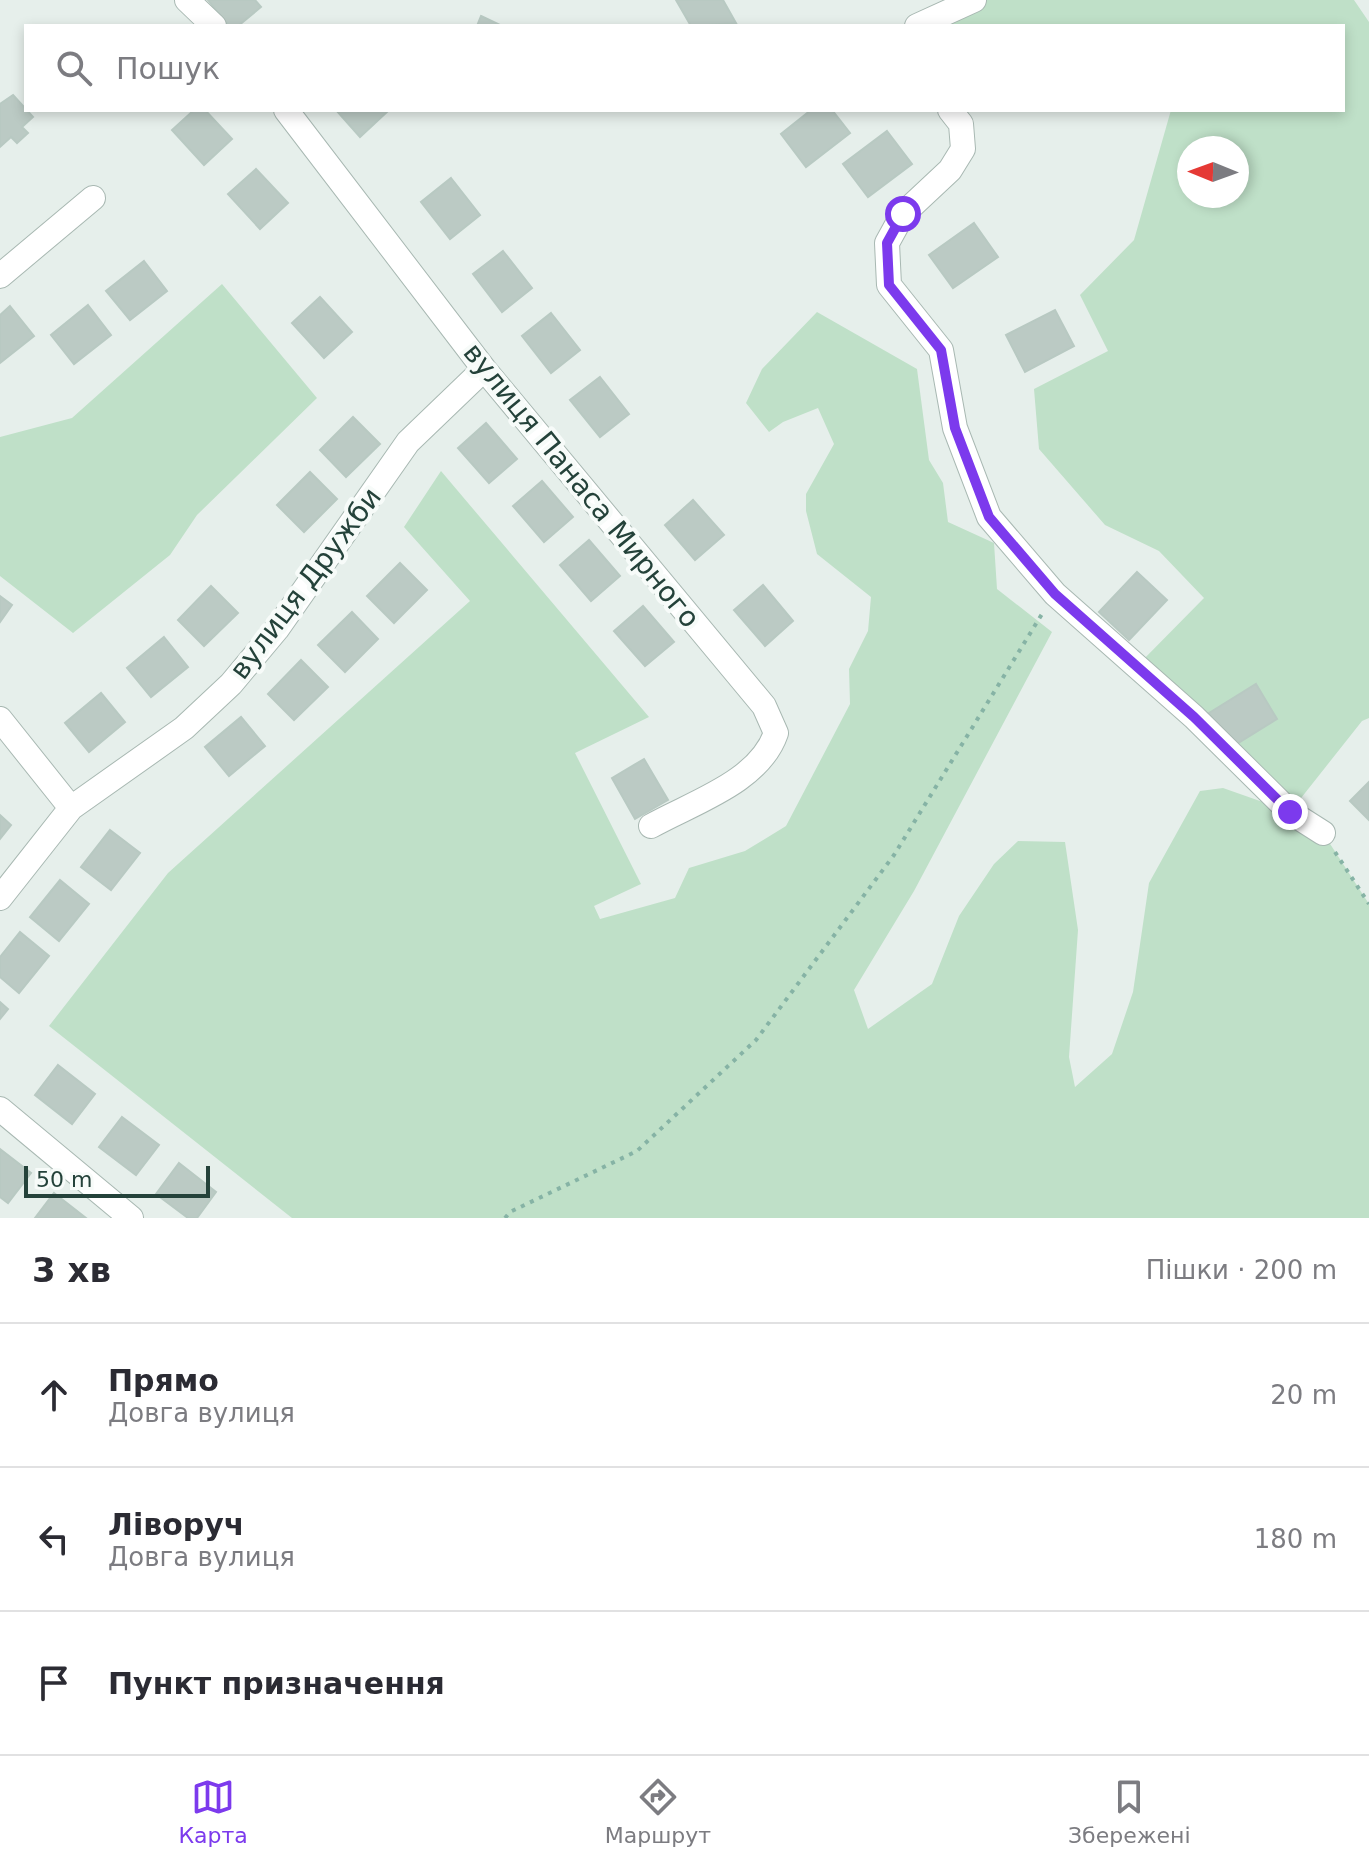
<!DOCTYPE html>
<html lang="uk">
<meta charset="utf-8">
<style>
body{margin:0;font-family:"DejaVu Sans",sans-serif;background:#f7f7f7;color:#2b2b33}
.compass{position:absolute;left:1177px;top:136px;width:72px;height:72px;border-radius:50%;background:#fff;box-shadow:0 4px 12px #0003;rotate:271deg}
.scale{position:absolute;left:24px;bottom:20px;width:186px;box-sizing:border-box;padding-left:8px;border:4px solid #24423a;border-top:0;font-size:22px;line-height:28px;white-space:nowrap;color:#24423a;-webkit-text-stroke:6px #f7fbf9;paint-order:stroke}
.stop{position:absolute;width:24px;height:24px;margin:-18px;border:6px solid #7c3aed;border-radius:50%;background:#fff}
.stop.end{background:#7c3aed;border-color:#fff;box-shadow:0 2px 8px #0008}
.list{margin:0;padding:0;list-style:none}
h2{display:flex;justify-content:space-between;align-items:center;height:104px;margin:0;padding:0 32px;font-size:34px}
h2 small{font-size:26px;font-weight:400;color:#7c7c81}
.list li{display:grid;grid-template-columns:52px 1fr auto;gap:24px;align-items:center;box-sizing:border-box;height:144px;padding:0 32px;border-top:2px solid #e1e1e2}
.list b{display:block;font-size:30px;white-space:nowrap}
.list p{margin:0;font-size:26px;white-space:nowrap;color:#7c7c81}
.list em{font-size:26px;font-style:normal;color:#7c7c81}
.icon{flex:none;width:44px;height:44px;fill:none;stroke:currentColor;stroke-width:2;stroke-linecap:round;stroke-linejoin:round}
.map{position:relative;flex:none;width:1369px;height:1218px;overflow:hidden}
.search{position:absolute;background:#fff;box-shadow:0 4px 12px #0003;left:24px;right:24px;top:24px;height:88px;display:flex;align-items:center;gap:20px;box-sizing:border-box;padding:0 28px;border-radius:0px;color:#7c7c81;font-size:30px}
.sheet{height:536px;background:#fff}
nav{display:flex;justify-content:space-around;align-items:center;box-sizing:border-box;height:112px;border-top:2px solid #e1e1e2;background:#fff;font-size:22px;color:#7c7c81}
nav a{display:grid;justify-items:center;gap:4px}
nav .on{color:#7c3aed}
.map>svg:first-child{display:block}
.green{fill:#bfe0c8;fill-rule:evenodd}
.building{fill:#bbcac4;stroke:#b8c9c2;stroke-width:2}
.lines{fill:none;stroke-linecap:round;stroke-linejoin:round}
.street-casing{stroke:#a8b8b2;stroke-width:26}
.path{stroke:#86b3a5;stroke-width:4;stroke-dasharray:4 6;stroke-linecap:butt}
.street{stroke:#fff;stroke-width:24}
.route{stroke:#7c3aed;stroke-width:10}
.labels{text-anchor:middle;stroke-width:8;stroke-linejoin:round;paint-order:stroke}
.street-label{font-size:28px;fill:#24423a;stroke:#f7fbf9}
</style>
<div class="map">
<svg width="1369" height="1218" viewBox="0 0 1369 1218">
<rect width="100%" height="100%" fill="#e6efeb"/>
<path class="green" d="M974,0H1354L1369,22V718L1362,721L1290,812L1323,833L1369,904V1218H292L49,1026L168,873L470,601L404,527L441,471L649,717L575,753L641,884L594,906L600,919L675,898L689,868L745,851L786,826L850,704L849,669L868,631L871,597L817,554L806,511V494L834,444L818,408L783,422L769,432L746,403L762,369L817,312L917,369L929,460L943,483L948,522L994,543L997,589L1052,632L914,891L854,990L868,1029L932,984L959,916L994,864L1018,841L1065,842L1078,930L1069,1057L1075,1087L1112,1054L1133,992L1149,883L1200,791L1223,788L1288,811L1137,666L1204,598L1159,551L1105,525L1039,449L1034,389L1108,351L1080,295L1134,240L1171,110H1343V26H917ZM1189,148H1237V196H1189Z
M222,284L317,398L197,515L170,555L73,633L0,576V437L72,418Z"/>
<path class="building" d="M208,0H255L261,7L238,26H229Z
M676,0H723L736,23L691,26Z
M481,16L502,26H477Z
M13,95L33,117L22,127L28,133L17,143L11,137L0,147V104Z
M194,110H205L232,139L204,165L172,130Z
M336,110H387L388,111L360,137Z
M811,110H832L850,133L806,167L781,134Z
M887,131L912,164L868,197L843,164Z
M256,169L288,203L260,229L228,194Z
M451,178L480,215L450,239L421,202Z
M974,223L998,257L953,288L929,255Z
M503,251L532,288L502,312L473,274Z
M144,261L167,291L130,320L106,291Z
M320,297L352,332L324,358L292,323Z
M88,305L111,335L74,364L51,335Z
M10,306L34,336L0,363V315Z
M1055,310L1074,346L1025,372L1006,335Z
M551,313L580,350L551,373L522,336Z
M600,377L629,414L600,437L570,400Z
M353,417L380,444L346,477L320,450Z
M486,423L517,459L489,483L458,448Z
M310,472L337,499L304,532L277,505Z
M542,481L573,517L544,542L513,506Z
M693,500L724,535L695,560L665,525Z
M589,540L620,576L591,601L560,565Z
M400,563L427,590L394,623L367,596Z
M1137,572L1167,600L1129,640L1099,612Z
M763,585L793,621L765,646L734,610Z
M211,586L238,613L204,646L178,620Z
M0,596L12,605L0,622Z
M643,606L674,642L645,666L614,631Z
M352,612L378,639L345,672L318,645Z
M164,637L188,667L151,697L127,668Z
M301,660L328,687L294,720L268,694Z
M1256,684L1277,719L1230,748L1209,713Z
M101,693L125,722L89,752L65,723Z
M241,717L265,746L229,776L205,747Z
M644,759L668,800L635,819L612,778Z
M1369,782V820L1350,801Z
M0,815L11,825L0,839Z
M110,830L140,853L111,890L81,867Z
M60,880L89,904L59,941L30,917Z
M20,932L49,956L19,993L0,977V957Z
M0,1002L8,1009L0,1019Z
M58,1065L95,1094L72,1124L35,1095Z
M122,1117L159,1145L136,1175L99,1147Z
M0,1149L31,1173L8,1203L0,1197Z
M179,1163L216,1192L197,1218H188L156,1194Z
M54,1193L86,1218H35Z"/>
<g class="lines">
<g class="street-casing">
<path id="street" d="M187,0L214,26
M917,26L974,0
M286,110L484,369L764,706L776,733C759,782 694,802 651,826
M950,110L961,124L963,149L950,170L903,214L887,243L889,285L941,350L955,428L989,517L1055,594L1194,717L1290,812L1323,833
M0,276L93,198
M0,719L71,808
M0,898L71,808L184,728L231,684L277,629L408,442L484,369
M0,1109L131,1218"/>
</g>
<path class="path" d="M1335,852L1369,904
M505,1218L510,1212L637,1151L756,1040L894,855L1042,614"/>
<use href="#street" class="street"/>
</g>
<g class="lines">
<path class="route" d="M903,214L887,243L889,285L941,350L955,428L989,517L1055,594L1194,717L1290,812"/>
</g>
<g class="labels">
<g class="street-label">
<text transform="translate(582 485) rotate(51)" y="10">вулиця Панаса Мирного</text>
<text transform="translate(305 583) rotate(-53)" y="10">вулиця Дружби</text>
</g>
</g>
</svg>
<svg class="compass" viewBox="-18 -18 36 36"><path d="M0-13l5 13h-10z" fill="#e53935"/><path d="M0 13l5-13h-10z" fill="#7c7c81"/></svg>
<div class="scale">50 m</div>
<div class="stop" style="left:903px;top:214px"></div>
<div class="stop end" style="left:1290px;top:812px"></div>
<div class="search"><svg class="icon" aria-label="search" viewBox="0 0 24 24"><circle cx="10" cy="10" r="6"/><path d="M15 15l6 6"/></svg>Пошук</div>
</div>
<section class="sheet">
<h2>3 хв<small>Пішки · 200 m</small></h2>
<ul class="list">
<li><svg class="icon" aria-label="ahead" viewBox="0 0 24 24"><path d="M12 20V5M6 11l6-6 6 6"/></svg><div><b>Прямо</b><p>Довга вулиця</p></div><em>20 m</em></li>
<li><svg class="icon" aria-label="left" viewBox="0 0 24 24"><path d="M17 20v-9H6M10 6l-5 5 5 5"/></svg><div><b>Ліворуч</b><p>Довга вулиця</p></div><em>180 m</em></li>
<li><svg class="icon" aria-label="arrive" viewBox="0 0 24 24"><path d="M6 21V4h12l-3 4 3 4H6"/></svg><div><b>Пункт призначення</b></div></li>
</ul>
</section>
<nav>
<a class="on"><svg class="icon" aria-label="map" viewBox="0 0 24 24"><path d="M3 6l6-2 6 2 6-2v14l-6 2-6-2-6 2zM9 4v14M15 6v14"/></svg>Карта</a>
<a><svg class="icon" aria-label="directions" viewBox="0 0 24 24"><path d="M12 3l9 9-9 9-9-9zM9 14v-3h6M13 9l2 2-2 2"/></svg>Маршрут</a>
<a><svg class="icon" aria-label="saved" viewBox="0 0 24 24"><path d="M7 4h10v16l-5-4-5 4z"/></svg>Збережені</a>
</nav>
